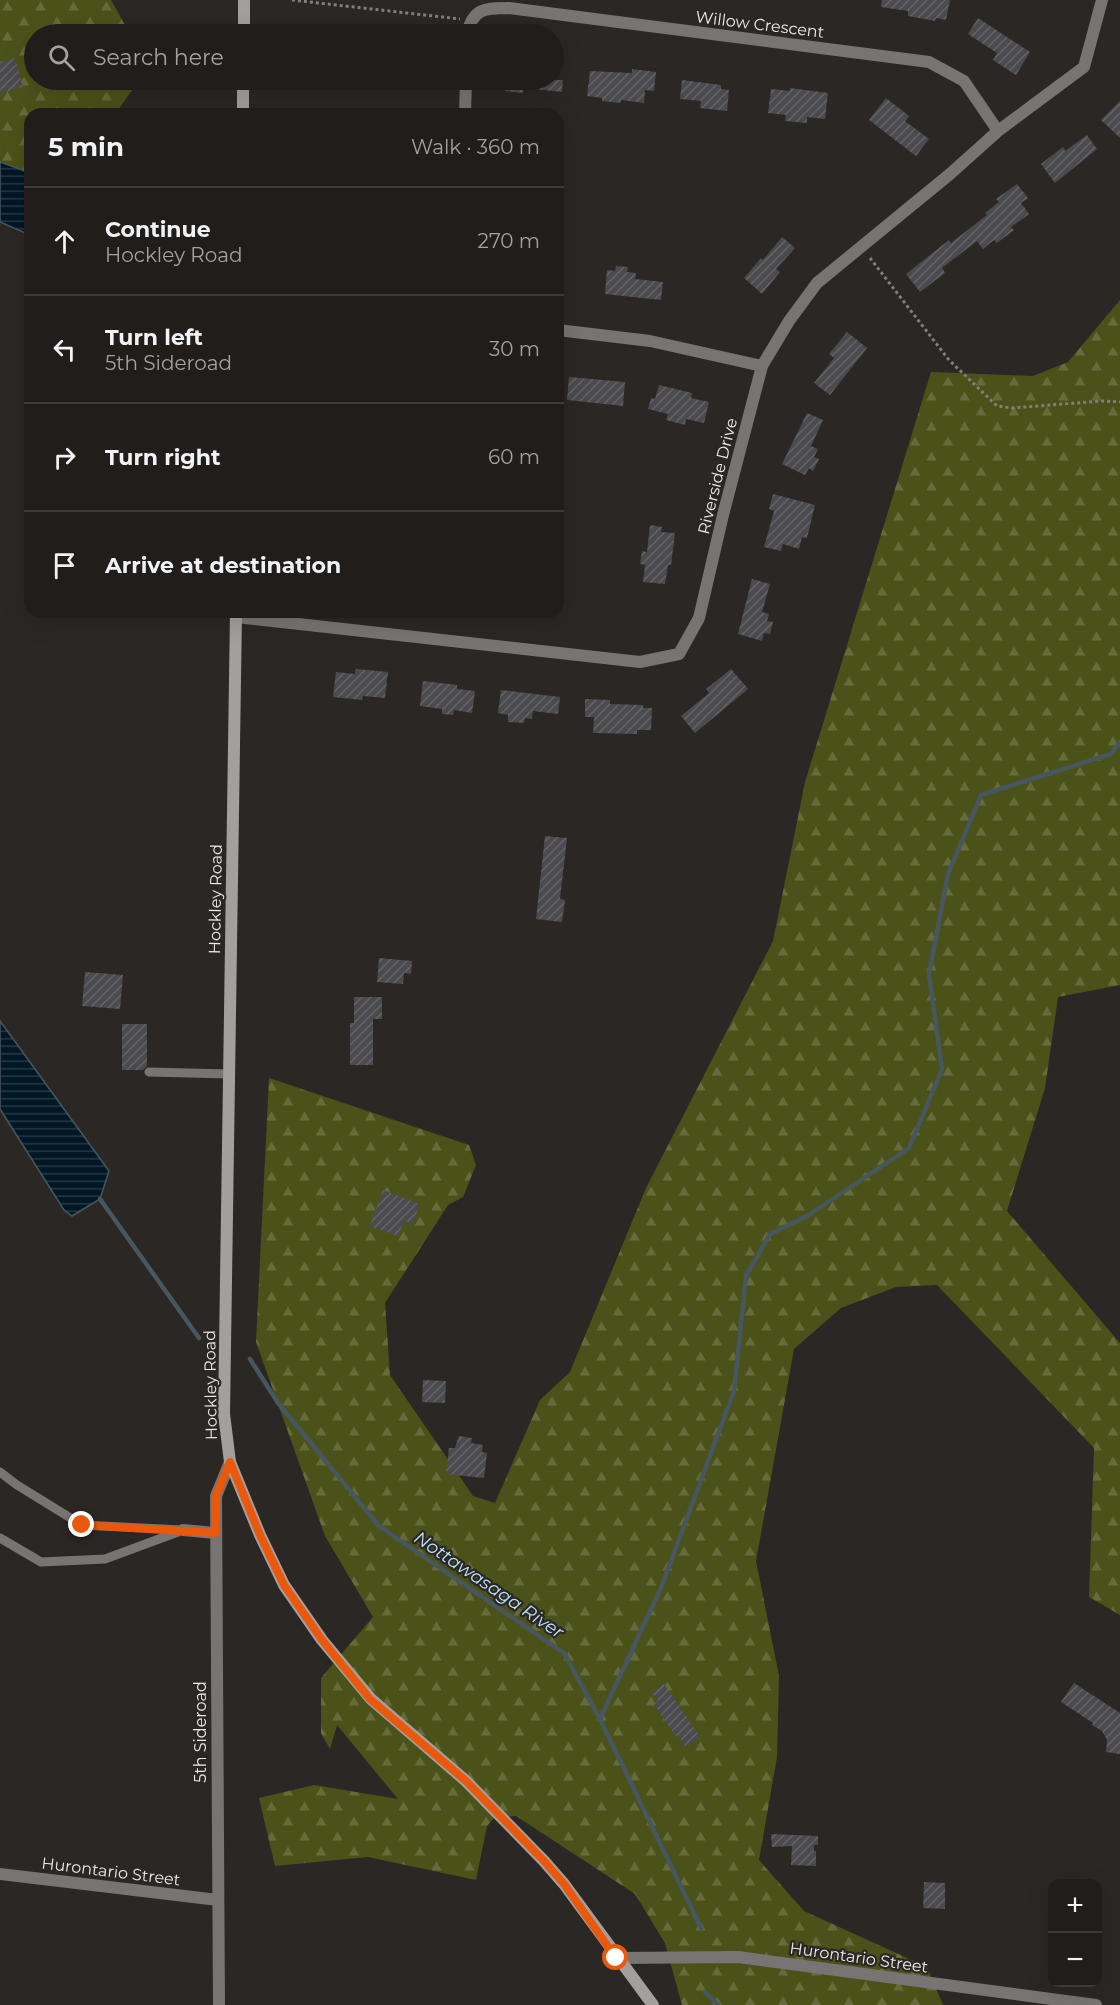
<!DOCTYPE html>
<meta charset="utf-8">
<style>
body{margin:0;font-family:Montserrat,sans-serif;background:#2d2a28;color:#f1f3f6}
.controls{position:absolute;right:18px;bottom:18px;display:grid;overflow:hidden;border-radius:12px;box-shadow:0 6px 24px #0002}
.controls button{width:54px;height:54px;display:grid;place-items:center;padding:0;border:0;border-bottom:2px solid #3d3b3a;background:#201d1b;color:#f1f3f6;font:30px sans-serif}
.stop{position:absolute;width:18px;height:18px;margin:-14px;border:4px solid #ea580c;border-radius:50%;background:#fff}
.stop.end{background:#ea580c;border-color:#fff;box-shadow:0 2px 6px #0008}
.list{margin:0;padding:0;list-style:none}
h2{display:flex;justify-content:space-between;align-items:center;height:78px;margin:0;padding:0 24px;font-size:26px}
h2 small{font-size:20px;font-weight:400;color:#a2a2a3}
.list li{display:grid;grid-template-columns:39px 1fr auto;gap:18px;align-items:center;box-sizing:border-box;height:108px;padding:0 24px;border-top:2px solid #3d3b3a}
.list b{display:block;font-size:22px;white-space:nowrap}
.list p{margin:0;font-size:20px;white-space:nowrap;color:#a2a2a3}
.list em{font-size:20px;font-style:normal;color:#a2a2a3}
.icon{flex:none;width:33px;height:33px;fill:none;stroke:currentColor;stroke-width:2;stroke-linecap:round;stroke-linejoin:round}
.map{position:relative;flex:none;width:1120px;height:2005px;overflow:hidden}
.search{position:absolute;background:#201d1b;box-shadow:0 6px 24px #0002;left:24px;top:24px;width:540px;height:66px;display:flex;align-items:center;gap:15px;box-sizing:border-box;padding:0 21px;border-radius:33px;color:#a2a2a3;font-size:22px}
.panel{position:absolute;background:#201d1b;box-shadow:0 6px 24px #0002;left:24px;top:108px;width:540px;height:510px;border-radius:18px}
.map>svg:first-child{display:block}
.forest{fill:url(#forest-firs)}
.water{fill:url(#water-rules);stroke:#47565f;stroke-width:1.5}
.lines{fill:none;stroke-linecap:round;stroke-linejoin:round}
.stream{stroke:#47565f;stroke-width:4.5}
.building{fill:url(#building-hatch)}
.path{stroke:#827e7c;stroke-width:3;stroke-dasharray:3 3;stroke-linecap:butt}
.lane{stroke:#777473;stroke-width:9}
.street{stroke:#777473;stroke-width:12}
.secondary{stroke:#a39f9e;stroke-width:12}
.route{stroke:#ea580c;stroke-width:8}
.labels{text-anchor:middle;stroke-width:4.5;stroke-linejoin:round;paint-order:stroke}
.street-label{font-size:16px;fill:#ece9e7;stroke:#2b2724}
.water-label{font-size:18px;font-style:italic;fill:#bae2fb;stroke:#2b2724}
</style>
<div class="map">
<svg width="1120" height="2005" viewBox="0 0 1120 2005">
<defs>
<pattern id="forest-firs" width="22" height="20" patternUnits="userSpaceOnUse" patternTransform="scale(1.5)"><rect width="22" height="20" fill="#4b5219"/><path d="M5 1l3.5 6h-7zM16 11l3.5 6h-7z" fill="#656b3a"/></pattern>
<pattern id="water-rules" width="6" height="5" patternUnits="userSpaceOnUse" patternTransform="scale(1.5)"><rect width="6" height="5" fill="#001725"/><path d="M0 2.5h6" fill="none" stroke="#253945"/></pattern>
<pattern id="building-hatch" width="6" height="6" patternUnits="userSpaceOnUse" patternTransform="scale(1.5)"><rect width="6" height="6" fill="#4a4a4f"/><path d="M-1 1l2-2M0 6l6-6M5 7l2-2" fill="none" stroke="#646468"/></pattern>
</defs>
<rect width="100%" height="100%" fill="#2b2724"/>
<path class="forest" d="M0,0H111L130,34H34V80H136L133,89L115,114H30V173L0,162Z
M1120,300V985L1058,997L1045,1088L1007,1211L1120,1343V1615L1089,1597L1094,1448L937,1285L896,1287L841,1308L794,1349L756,1561L779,1676L777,1757L759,1860L804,1911L927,1967L943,2005H682L665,1943L635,1894L516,1816L495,1817L487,1826L476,1880L368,1857L275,1866L259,1798L314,1785L398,1799L337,1725L330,1749L321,1733V1678L373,1617L325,1536L256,1342L269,1078L469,1145L476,1165L463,1197L448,1205L385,1303L390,1375L473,1496L495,1503L540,1400L570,1372L646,1188L773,941L805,782L931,372L1033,376L1068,362Z"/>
<path class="water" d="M0,162L30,173V235L0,222Z
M0,1021L109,1171L100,1199L72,1216L64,1210L0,1109Z"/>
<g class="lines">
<path class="stream" d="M100,1199L199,1338
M250,1359L278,1403L379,1526L564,1653L600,1719L701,1928
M600,1719L661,1588L734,1391L746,1276L770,1234L807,1216L909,1148L942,1069L929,974L948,874L981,795L1111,754L1120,742
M705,1992L718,2005"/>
</g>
<path class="building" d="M882,0H950L946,20L936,18L935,21L908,16V11L881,7Z
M978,18L1030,52L1016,75L993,60L997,53L968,34Z
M15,58L23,87L0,93V62Z
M632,69L656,72L654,91L645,90L644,103L621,100V103L602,101V98L587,96L590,71L632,73Z
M506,80H525L523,93L505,91Z
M527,80H563L562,92L526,88Z
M682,80L721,85V89L729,90L727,111L700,108L701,101L680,99Z
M790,88L828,93L825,119L807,117V123L785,121L786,115L768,113L771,89L790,91Z
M886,98L909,116L905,121L929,139L916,156L869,120Z
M1120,101V138L1101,120Z
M1087,135L1097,149L1055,183L1041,164L1063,147L1065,151Z
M1017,184L1028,198L1021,203L1029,214L1011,227L1014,230L997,243L994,240L983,249L977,241L942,268L945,273L920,292L906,274L949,240L951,243L987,215L985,213L999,202L996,199Z
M782,237L795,248L776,269L780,272L762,294L744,278L761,258L763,260Z
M616,266L628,267L627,272L636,273L635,279L663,282L661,300L605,294L607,270L615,271Z
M847,332L867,348L830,395L814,383L834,358L829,354Z
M569,377L625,382L623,406L567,400Z
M659,385L692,393L691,398L709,402L704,423L686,419L685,425L666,420L668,414L648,409L651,398L655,399Z
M807,413L823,420L811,446L818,449L814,457L819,459L813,471L809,468L805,475L782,464Z
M773,494L815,505L807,538L802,537L799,549L783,544L781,551L764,547L774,511L769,509Z
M650,525L662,527L661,532L675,533L671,565H668L665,584L643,582L645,565L640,564L642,551L647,552Z
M752,579L770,584L762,612L769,614L767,621L773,622L770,634L764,633L762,641L738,634Z
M356,669L388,672L385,698L363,696L362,700L333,697L336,672L355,674Z
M731,669L748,689L695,733L681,716L709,693L706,689Z
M423,681L457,685V689L475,691L472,713L454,710L453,715L442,714V709L420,706Z
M501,690L560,697L558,714L533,711L532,719L525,718L524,723L508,722V715L498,713Z
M585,699L610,700V704L643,705V708H652L651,730H637V734L593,733L594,717H585Z
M545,836L567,838L560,899L565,900L562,922L536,919Z
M379,958L412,961L411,974L404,973L403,984L377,982Z
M85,972L123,975L120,1009L82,1006Z
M354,997H382V1019H373V1065H350V1023H354Z
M122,1024H147V1066L143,1070H122Z
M383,1190L420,1204L413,1224L404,1221L398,1236L370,1226Z
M423,1380L446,1381L445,1403L422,1402Z
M459,1436L472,1438L471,1443L483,1445L482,1452L487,1453L484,1478L446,1474L449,1448H455Z
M1074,1683L1120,1713V1754L1106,1752L1107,1740L1102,1731L1092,1725L1093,1723L1061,1702Z
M664,1684L700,1737L686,1747L678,1735L676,1737L654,1704L658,1701L652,1693Z
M771,1834L818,1836V1845H814V1851H816V1866L791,1865L792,1846L772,1847Z
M924,1882L945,1883V1909L923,1908Z"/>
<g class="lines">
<path class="path" d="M292,0L460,19
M870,258L949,360L997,406L1012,408L1102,401L1120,402"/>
<path class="lane" d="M149,1072L229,1074
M0,1472L17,1485L82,1525L183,1530
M0,1538L41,1562L105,1559L178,1532"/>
<path class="street" d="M467,34C473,8 485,8 509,8L929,62L964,81L998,131
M465,114L466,80
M558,330L650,341L762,366
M236,617L640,662L679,654L699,618L723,515L762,366L789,321L817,283L950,174L998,131L1084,67L1102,0
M183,1530L215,1533
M0,1874L218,1900
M616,1958L738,1957L1096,2005
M219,2005L216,1496L230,1462"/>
<path class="secondary" d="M244,34V0
M243,114V80
M236,612L224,1414L230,1462L260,1535L284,1585L322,1640L371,1699L466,1781L544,1861L564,1884L653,2005"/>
</g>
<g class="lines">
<path class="route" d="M82,1525L215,1533L216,1496L230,1462L260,1535L284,1585L322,1640L370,1699L466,1781L544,1861L564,1884L616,1958"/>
</g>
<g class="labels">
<g class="street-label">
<text transform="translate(760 24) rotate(7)" y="6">Willow Crescent</text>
<text transform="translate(717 476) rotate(-76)" y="6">Riverside Drive</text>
<text transform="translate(215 899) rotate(-89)" y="6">Hockley Road</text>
<text transform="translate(210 1385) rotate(-91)" y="6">Hockley Road</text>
<text transform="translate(200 1732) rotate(-90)" y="6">5th Sideroad</text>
<text transform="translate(111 1871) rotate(7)" y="6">Hurontario Street</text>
<text transform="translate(859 1957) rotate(8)" y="6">Hurontario Street</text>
</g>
<g class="water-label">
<text transform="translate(489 1585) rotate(34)" y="6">Nottawasaga River</text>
</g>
</g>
</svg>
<div class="controls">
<button>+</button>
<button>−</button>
</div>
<div class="stop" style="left:616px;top:1958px"></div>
<div class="stop end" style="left:82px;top:1525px"></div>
<div class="search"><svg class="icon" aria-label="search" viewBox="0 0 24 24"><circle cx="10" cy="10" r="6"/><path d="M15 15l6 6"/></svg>Search here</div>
<section class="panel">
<h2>5 min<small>Walk · 360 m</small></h2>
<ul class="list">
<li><svg class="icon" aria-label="ahead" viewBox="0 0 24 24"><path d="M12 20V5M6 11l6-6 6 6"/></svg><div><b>Continue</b><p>Hockley Road</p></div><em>270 m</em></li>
<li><svg class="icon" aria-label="left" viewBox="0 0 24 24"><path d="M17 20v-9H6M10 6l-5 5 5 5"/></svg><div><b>Turn left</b><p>5th Sideroad</p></div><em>30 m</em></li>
<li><svg class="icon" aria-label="right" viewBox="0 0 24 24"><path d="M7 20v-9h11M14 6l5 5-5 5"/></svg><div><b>Turn right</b></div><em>60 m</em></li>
<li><svg class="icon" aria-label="arrive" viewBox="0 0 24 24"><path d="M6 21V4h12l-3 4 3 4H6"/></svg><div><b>Arrive at destination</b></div></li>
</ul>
</section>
</div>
